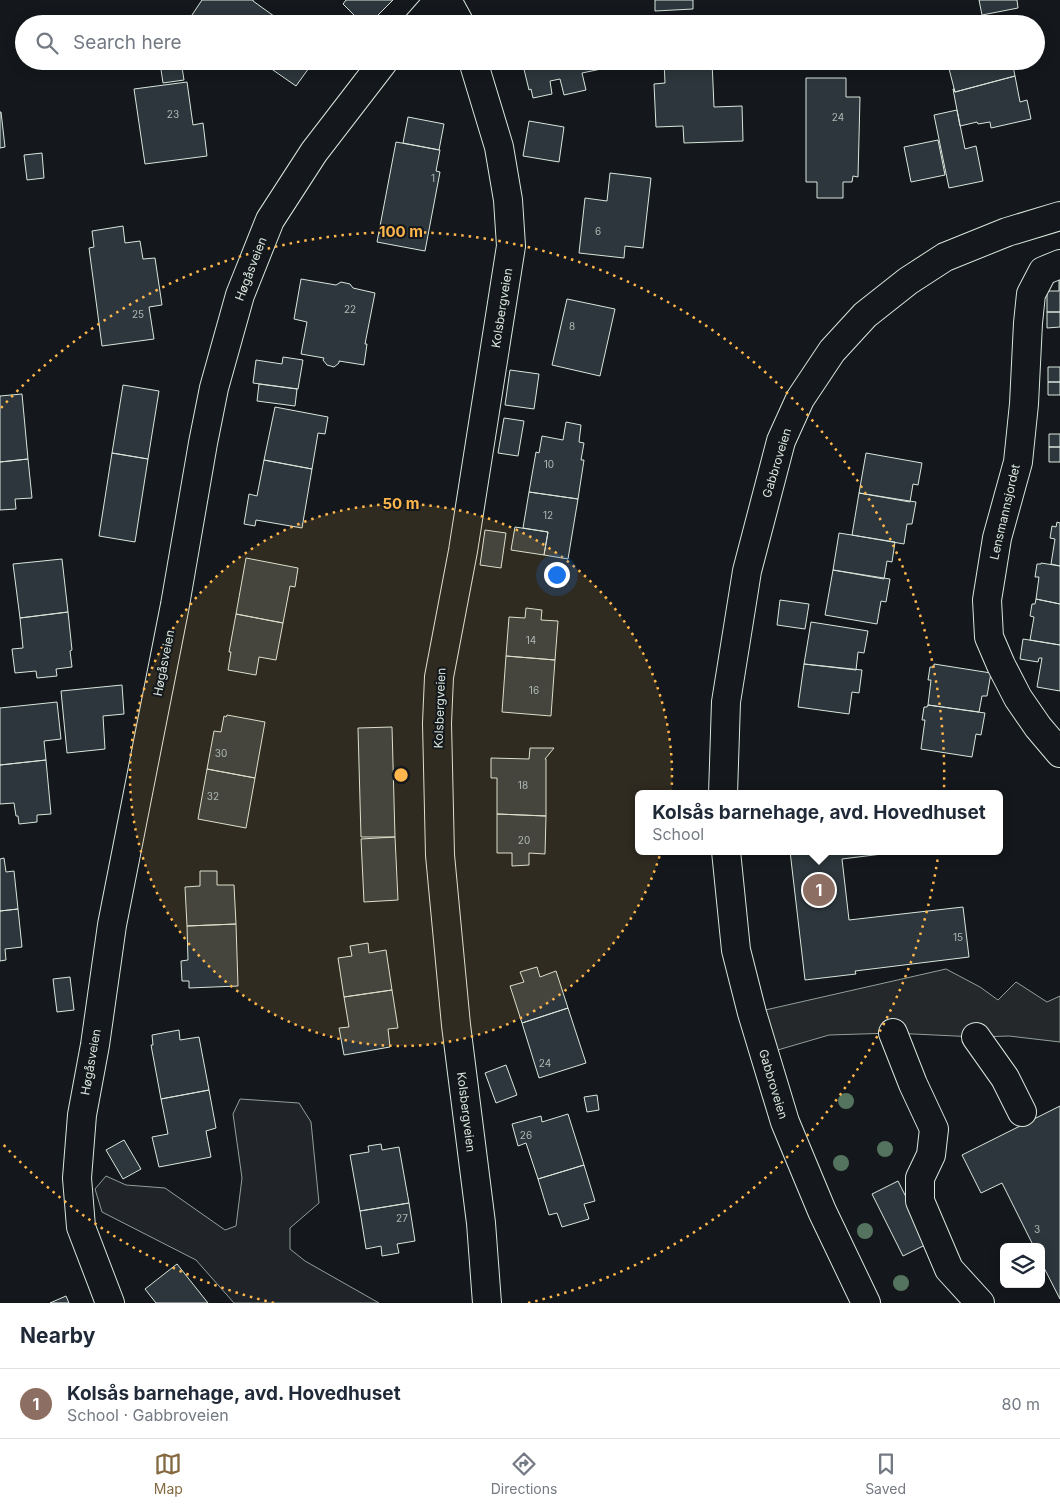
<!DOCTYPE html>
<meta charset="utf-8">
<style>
body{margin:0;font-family:Inter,sans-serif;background:#f6f6f7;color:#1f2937}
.controls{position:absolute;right:15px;bottom:15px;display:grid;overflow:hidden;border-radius:8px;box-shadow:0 2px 12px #0003}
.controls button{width:45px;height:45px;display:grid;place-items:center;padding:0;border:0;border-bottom:1px solid #e0e1e3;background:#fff;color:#1f2937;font:25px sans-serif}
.you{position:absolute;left:556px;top:574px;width:18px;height:18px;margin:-12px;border:4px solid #fff;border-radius:50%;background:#1a73e8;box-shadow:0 0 0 8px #1a73e833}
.badge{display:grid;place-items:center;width:32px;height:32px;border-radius:50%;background:#846941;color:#fff;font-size:16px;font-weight:700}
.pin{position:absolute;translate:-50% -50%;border:2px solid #fff;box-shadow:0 1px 5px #0006}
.popup{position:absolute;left:635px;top:790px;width:368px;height:65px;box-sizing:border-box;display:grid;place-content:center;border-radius:8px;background:#fff;filter:drop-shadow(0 1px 4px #0005);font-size:16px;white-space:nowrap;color:#747a83}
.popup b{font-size:19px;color:#1f2937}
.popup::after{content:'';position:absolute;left:50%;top:100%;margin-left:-10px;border:10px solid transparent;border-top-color:#fff}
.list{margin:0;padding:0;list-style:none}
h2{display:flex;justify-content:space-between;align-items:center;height:65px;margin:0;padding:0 20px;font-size:21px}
h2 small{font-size:16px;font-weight:400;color:#747a83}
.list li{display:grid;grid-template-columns:32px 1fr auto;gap:15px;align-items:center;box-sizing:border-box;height:70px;padding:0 20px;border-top:1px solid #e0e1e3}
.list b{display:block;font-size:19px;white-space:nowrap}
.list p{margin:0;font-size:16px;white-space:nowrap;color:#747a83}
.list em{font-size:16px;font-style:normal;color:#747a83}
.icon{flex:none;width:28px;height:28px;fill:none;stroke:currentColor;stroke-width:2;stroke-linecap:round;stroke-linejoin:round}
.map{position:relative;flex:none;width:1060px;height:1303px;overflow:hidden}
.search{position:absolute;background:#fff;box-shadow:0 2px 12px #0003;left:15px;right:15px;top:15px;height:55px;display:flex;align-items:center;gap:12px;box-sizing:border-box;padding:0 18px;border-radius:28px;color:#747a83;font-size:19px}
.sheet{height:135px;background:#fff}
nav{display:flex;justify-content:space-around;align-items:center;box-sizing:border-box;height:70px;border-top:1px solid #e0e1e3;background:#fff;font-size:14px;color:#747a83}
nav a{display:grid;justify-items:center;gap:2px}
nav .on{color:#846941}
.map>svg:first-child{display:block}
.green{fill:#202428;stroke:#939e99}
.parking{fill:#24282b;stroke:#939e99}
.building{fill:#2c363c;stroke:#d8e6dc}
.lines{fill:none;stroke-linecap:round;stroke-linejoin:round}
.minor-casing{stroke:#d8e6dc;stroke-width:30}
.minor{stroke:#14181c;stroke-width:28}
.tree{fill:#55745f}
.ring{fill:none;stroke:#ffb74d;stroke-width:2.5;stroke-dasharray:2.5 5}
.labels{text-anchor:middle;stroke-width:4;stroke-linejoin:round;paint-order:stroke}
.number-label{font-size:10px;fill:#adbab4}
.street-label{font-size:12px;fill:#d8e6dc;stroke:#14181c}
.centre{fill:#ffb74d;stroke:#14181c;stroke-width:2.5}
.ring-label{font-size:15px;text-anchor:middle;font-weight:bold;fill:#ffb74d;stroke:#14181c;stroke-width:4;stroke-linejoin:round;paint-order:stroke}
</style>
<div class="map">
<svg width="1060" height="1303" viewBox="0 0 1060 1303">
<rect width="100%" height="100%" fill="#14181c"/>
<path class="green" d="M240,1099L299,1103L311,1122L319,1203L290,1228V1249L305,1261L379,1303H234L196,1260L102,1212L95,1189L106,1176L126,1185L165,1188L225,1230L236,1226L242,1178L233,1114Z"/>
<path class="parking" d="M946,969L980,987L998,1000L1016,982L1047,1002L1060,996V1042L1009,1036L976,1037L893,1033L829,1035L764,1054L752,1013Z"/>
<path class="building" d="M202,0H253V1L285,24H196L199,20L192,15Z
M346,0H393L369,24H363L343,4Z
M655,0H693V9L655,11Z
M979,0H1017L1018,8L982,15Z
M534,16L536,24H513L512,21Z
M171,61H181L184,80L163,83L160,63Z
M260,61H314L296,86Z
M522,61H605L606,68L582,73L586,90L564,95L560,79L550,81L552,94L533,98L531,89L529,90Z
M664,61H712L714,107L742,106L743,141L684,143L683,126L656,127L654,84L665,83Z
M947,61H1012L1015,76L955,92Z
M1015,76L1020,102L1027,100L1031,119L991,128L990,122L978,124L977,122L960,126L953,89H954L955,92Z
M806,78H846V97H860L858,177L853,176L852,182H843V198H817V182H806Z
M187,82L193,125L203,123L207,156L145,164L134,89Z
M957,110L965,149L976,146L983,181L949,188L934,115Z
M0,112H1L5,147L0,148Z
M408,117L444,124L439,150L403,143Z
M529,121L564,127L559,162L523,156Z
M938,140L945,175L911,182L904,147Z
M396,142L440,150L436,171L440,172L425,251L377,242Z
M42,153L44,178L27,180L24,155Z
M610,173L651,178L643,248L625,246L624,258L579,253L585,198L607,201Z
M123,226L125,243L140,241L143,259L155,258L162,305L149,307L154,339L102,346L89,248L94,247L92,231Z
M1059,276H1060V312H1047V291H1059Z
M301,279L336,285L341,282L350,284L353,288L375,293L365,344H367L364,365L339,361V363L334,367L327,365L323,360L324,358L301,354L307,322L294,319Z
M567,299L615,309L600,376L552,365Z
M1047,312H1060V327L1047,328Z
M283,357L303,360L298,389L253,383L256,360L282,364Z
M1048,367H1060V382H1048Z
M510,370L539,374L534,409L505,405Z
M1048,382H1060V395H1048Z
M259,384L297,389L295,406L257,401Z
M123,385L159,391L148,459L112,453Z
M22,394L28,459L0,462V396Z
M275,407L328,417L325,434L318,433L312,469L264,460Z
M504,418L524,421L518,456L498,453Z
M566,422L581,425L579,442L584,443L581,460H584L578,499L529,492L536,452L539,453L542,436L563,440Z
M1049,434H1060V447H1049Z
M1049,447H1060V462H1049Z
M112,453L148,459L135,542L99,536Z
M866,453L922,463L918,485L913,484L910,502L859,493Z
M28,459L32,498L15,499L16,509L0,510V462Z
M264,460L312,469L302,528L256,520L255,526L244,524L249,494L257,496Z
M529,492L578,499L568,559L544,555L548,532L523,528Z
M859,493L916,502L912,524H907L904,544L852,535Z
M1057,522L1060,523V566L1051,564L1055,539L1050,538L1052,526L1056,527Z
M515,527L548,532L544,555L511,550Z
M485,530L506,533L501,568L480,565Z
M839,533L895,542L892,562L887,561L884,579L833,570Z
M246,558L298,568L295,587L290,586L283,623L236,614Z
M62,559L68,612L20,618L13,564Z
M1041,563L1060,566V604L1036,599L1039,577H1035L1037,564H1041Z
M833,570L890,579L886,602L881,601L877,624L825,615Z
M1036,599L1060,604V645L1030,640L1034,617L1030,616L1032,604H1035Z
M780,600L809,604L805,629L777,625Z
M526,608L542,610L541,620L558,621L555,660L506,656L509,617L525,618Z
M68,612L72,650L70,651L72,667L56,669L57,676L37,678L36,671L15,673L12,649L23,648L20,618Z
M236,614L283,623L276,660L259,657L256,675L228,670L231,652H229Z
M811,622L868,631L864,653L858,652L856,670L804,664Z
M1023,639L1060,645V691L1037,687L1042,658H1039L1038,662L1020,659Z
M506,656L555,660L551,716L502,712Z
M804,664L862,670L859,693L852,692L849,714L798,707Z
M934,664L991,673L987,696H982L979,712L928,705L931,680H928L930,667H934Z
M122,685L124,714L103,716L105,749L67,753L61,691Z
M57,702L61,739L44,741L46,760L0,765V708Z
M928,705L985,713L981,735L976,734L972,757L921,749L925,720H922L924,707H927Z
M227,715L265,722L255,778L207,769L214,731L221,732L224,716L226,717Z
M392,727L395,837H361L358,728Z
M530,748H554L545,759H546V816L497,814V778H491V758L529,759Z
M46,760L51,814L37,815V822L19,824L18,816H16L14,803L0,804V765Z
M207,769L255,778L246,828L198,819Z
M497,814L546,816L545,854L529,853V865L512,866V853H497Z
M395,837L398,900L364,902L361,839Z
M790,851H906L842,859L849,920L963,907L969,957L855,971L856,974L805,980Z
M4,858L6,872L14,871L18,909L0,911V859Z
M200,871H217V885H234L236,924L187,926L185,887L200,886Z
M18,909L22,947L5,949L6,960L0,961V911Z
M236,924L238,986L189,988V981H182L181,961L188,960L187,926Z
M368,943L369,953L386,950L392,990L344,997L338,958L352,956L350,946Z
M537,967L540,977L556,971L568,1008L522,1023L510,986L524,982L520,972Z
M70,977L74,1010L57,1012L53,979Z
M392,990L398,1028L388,1029L390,1047L344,1055L339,1028L349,1027L344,997Z
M568,1008L586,1063L539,1078L522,1023Z
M179,1030L180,1040L199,1037L209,1090L161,1099L151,1045H153L152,1035Z
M506,1065L517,1095L496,1103L485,1073Z
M209,1090L216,1128L206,1131L211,1157L159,1167L152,1137L168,1134L161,1099Z
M597,1095L599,1110L587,1112L584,1097Z
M1060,1106V1299L1041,1262V1247H1034L1002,1183L981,1193L962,1155Z
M568,1114L584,1165L538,1179L526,1143L518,1146L512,1124L541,1116L542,1122Z
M124,1140L141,1169L123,1179L106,1150Z
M381,1144L382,1150L399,1147L409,1203L360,1211L350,1155L369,1152L368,1146Z
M584,1165L595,1201L584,1204L589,1219L562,1227L557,1213L549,1215L538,1179Z
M898,1181L929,1243L903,1256L872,1194Z
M409,1203L415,1241L397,1244L399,1253L382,1256L381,1246L366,1249L360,1211Z
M177,1264L208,1303H156L145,1289Z
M66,1296L69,1303H50Z"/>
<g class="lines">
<g class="minor-casing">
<path id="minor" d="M447,0L460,24
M418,24L439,0
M473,61L499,147L508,200L511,246L463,551L439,677L437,723L440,855L456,1025L481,1223L487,1303
M1060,264L1043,271L1031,294L1028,323L1024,404L1018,462L997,538L987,600L989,637L1001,665L1018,698L1038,727L1060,753
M723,794L726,702L747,571L781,441L800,399L832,351L865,315L908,281L945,257L1007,232L1060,216
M726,851L736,950L752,1013L785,1122L822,1211L866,1303
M893,1033L913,1084L934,1129L931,1155L920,1178V1201L949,1269L980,1303
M976,1037L1005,1078L1022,1112
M110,1303L81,1227L77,1178L82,1115L95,1045L112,925L175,605L203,443L214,388L240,295L270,220L314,152L384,61"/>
</g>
<use href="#minor" class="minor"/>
</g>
<g class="tree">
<circle cx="846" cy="1101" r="8"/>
<circle cx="885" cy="1149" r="8"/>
<circle cx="841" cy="1163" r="8"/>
<circle cx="865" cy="1231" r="8"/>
<circle cx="901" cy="1283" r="8"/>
</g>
<circle cx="401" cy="775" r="271" fill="#ffb74d" fill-opacity=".12"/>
<g class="ring">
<circle cx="401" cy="775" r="271"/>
<path d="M274 1303A543 543 0 0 1 1 1142M1 408A543 543 0 1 1 528 1303"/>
</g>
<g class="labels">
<g class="number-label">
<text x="173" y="118">23</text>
<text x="838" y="121">24</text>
<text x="433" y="182">1</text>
<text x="598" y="235">6</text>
<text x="350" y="313">22</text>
<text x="138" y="318">25</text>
<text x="572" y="330">8</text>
<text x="549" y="468">10</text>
<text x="548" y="519">12</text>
<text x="531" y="644">14</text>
<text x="534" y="694">16</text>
<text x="221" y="757">30</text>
<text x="523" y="789">18</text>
<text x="213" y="800">32</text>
<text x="524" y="844">20</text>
<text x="958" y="941">15</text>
<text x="545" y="1067">24</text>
<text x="526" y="1139">26</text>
<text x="402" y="1222">27</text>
<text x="1037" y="1233">3</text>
</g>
<g class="street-label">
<text transform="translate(251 269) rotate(-69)" y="4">Høgåsveien</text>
<text transform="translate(502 308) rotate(-81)" y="4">Kolsbergveien</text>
<text transform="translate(777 463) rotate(-73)" y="4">Gabbroveien</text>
<text transform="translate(1005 512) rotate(-77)" y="4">Lensmannsjordet</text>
<text transform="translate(164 663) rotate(-79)" y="4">Høgåsveien</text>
<text transform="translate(440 708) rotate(-88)" y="4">Kolsbergveien</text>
<text transform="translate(91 1062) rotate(-80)" y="4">Høgåsveien</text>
<text transform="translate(773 1084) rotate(73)" y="4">Gabbroveien</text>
<text transform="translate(466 1112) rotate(83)" y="4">Kolsbergveien</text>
</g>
</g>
<circle cx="401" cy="775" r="8" class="centre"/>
<g class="ring-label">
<text x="401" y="237">100 m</text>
<text x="401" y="509">50 m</text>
</g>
</svg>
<div class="controls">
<button><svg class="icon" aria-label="layers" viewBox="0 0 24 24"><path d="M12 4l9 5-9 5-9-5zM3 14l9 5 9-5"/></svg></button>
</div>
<div class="you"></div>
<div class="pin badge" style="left:819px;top:890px;background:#8d6e63">1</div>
<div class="popup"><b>Kolsås barnehage, avd. Hovedhuset</b>School</div>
<div class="search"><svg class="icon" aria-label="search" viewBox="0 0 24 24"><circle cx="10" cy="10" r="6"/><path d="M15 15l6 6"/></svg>Search here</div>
</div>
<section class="sheet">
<h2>Nearby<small></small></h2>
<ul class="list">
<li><span class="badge" style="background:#8d6e63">1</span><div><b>Kolsås barnehage, avd. Hovedhuset</b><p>School · Gabbroveien</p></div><em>80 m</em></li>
</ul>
</section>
<nav>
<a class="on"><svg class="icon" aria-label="map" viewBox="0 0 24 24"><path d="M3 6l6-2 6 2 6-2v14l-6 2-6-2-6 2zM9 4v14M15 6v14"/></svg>Map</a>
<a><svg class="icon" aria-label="directions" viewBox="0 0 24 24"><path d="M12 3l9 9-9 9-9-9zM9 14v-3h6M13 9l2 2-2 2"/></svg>Directions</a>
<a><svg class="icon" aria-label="saved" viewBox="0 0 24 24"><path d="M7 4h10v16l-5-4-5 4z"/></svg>Saved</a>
</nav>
